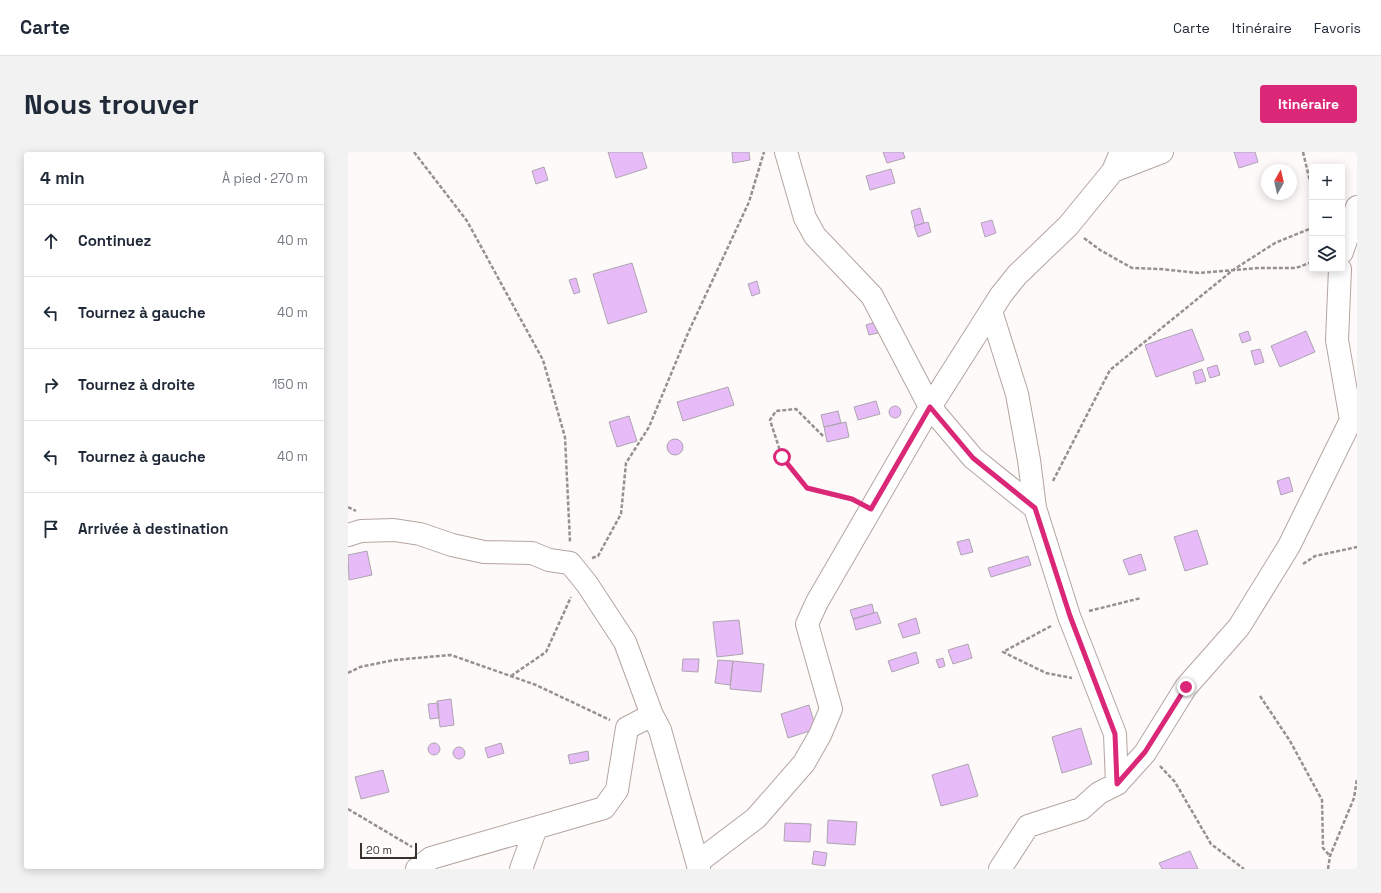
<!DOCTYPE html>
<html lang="fr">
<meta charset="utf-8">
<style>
body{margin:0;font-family:"Space Grotesk",sans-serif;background:#f2f2f3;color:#1f2937}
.controls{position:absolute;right:12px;top:12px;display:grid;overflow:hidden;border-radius:4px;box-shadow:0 2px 10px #0003}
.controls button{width:36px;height:36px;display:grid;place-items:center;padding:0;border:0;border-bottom:1px solid #e0e1e3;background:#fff;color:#1f2937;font:20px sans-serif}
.compass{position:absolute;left:913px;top:12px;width:36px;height:36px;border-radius:50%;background:#fff;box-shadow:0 2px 10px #0003;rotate:8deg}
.scale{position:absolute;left:12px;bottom:10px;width:57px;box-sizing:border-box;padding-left:4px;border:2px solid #38322f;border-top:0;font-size:11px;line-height:14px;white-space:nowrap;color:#38322f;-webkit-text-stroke:3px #fff;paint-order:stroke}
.stop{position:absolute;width:12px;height:12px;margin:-9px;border:3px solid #db2777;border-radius:50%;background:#fff}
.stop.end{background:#db2777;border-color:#fff;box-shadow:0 1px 4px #0008}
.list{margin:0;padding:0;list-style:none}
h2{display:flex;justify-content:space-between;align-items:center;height:52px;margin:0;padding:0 16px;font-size:17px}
h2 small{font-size:13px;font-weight:400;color:#747a83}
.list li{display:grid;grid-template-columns:26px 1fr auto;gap:12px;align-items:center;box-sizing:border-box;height:72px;padding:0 16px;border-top:1px solid #e0e1e3}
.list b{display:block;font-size:15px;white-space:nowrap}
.list em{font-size:13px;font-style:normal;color:#747a83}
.icon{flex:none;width:22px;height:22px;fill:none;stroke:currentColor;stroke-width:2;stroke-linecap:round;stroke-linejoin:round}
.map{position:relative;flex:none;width:1009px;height:717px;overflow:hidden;border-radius:4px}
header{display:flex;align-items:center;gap:24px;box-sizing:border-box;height:56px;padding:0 20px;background:#fff;border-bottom:1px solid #e0e1e3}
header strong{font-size:19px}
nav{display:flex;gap:22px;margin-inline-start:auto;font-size:14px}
.intro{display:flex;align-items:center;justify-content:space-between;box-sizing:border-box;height:96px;padding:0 24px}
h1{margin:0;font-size:28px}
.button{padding:10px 18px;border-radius:4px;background:#db2777;color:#fff;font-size:14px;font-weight:700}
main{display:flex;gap:24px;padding:0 24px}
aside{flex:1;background:#fff;border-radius:4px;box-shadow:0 2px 10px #0003}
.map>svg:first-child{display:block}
.building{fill:#e7bbf8;stroke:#ada5b0}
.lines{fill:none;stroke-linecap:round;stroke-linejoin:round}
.minor-casing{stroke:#b4a5a0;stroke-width:24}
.path{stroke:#96918f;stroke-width:2.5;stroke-dasharray:4 2;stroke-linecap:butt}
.minor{stroke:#fff;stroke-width:22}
.route{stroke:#db2777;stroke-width:5}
</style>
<header>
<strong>Carte</strong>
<nav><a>Carte</a><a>Itinéraire</a><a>Favoris</a></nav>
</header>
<div class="intro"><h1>Nous trouver</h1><a class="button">Itinéraire</a></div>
<main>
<aside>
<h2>4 min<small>À pied · 270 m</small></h2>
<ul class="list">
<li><svg class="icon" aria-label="ahead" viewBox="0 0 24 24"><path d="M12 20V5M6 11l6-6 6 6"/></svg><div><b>Continuez</b></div><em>40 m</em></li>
<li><svg class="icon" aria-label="left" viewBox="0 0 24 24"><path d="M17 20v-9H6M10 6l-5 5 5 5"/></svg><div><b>Tournez à gauche</b></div><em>40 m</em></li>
<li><svg class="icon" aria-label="right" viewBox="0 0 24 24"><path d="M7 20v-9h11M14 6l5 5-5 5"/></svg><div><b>Tournez à droite</b></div><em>150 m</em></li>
<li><svg class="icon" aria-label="left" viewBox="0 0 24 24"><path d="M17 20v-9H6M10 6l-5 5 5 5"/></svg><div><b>Tournez à gauche</b></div><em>40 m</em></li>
<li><svg class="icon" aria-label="arrive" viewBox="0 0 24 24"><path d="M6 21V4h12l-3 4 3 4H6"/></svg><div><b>Arrivée à destination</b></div></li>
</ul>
</aside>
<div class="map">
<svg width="1009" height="717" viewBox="0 0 1009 717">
<rect width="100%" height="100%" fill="#fefaf9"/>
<path class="building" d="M260,0H294L299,16L268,26Z
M384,0H401L402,8L385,11Z
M535,0H555L557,6L539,11Z
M886,0H907L910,10L891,16Z
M196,15L200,28L188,32L184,19Z
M543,17L547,31L522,38L518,24Z
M572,56L576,71L567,74L563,59Z
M644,68L648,81L637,85L633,71Z
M580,70L583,80L570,85L566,74Z
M284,111L299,160L260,172L245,122Z
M228,126L232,140L226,142L221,128Z
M409,129L412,141L404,144L400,132Z
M527,170L530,181L521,183L518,173Z
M844,177L856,208L808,225L797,193Z
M900,179L903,188L894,191L891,182Z
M958,179L967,200L932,215L923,194Z
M912,197L916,210L907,213L903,199Z
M869,213L872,223L862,226L859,216Z
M854,217L858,229L848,232L845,220Z
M380,235L386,253L335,269L329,250Z
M528,249L532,262L510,268L506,255Z
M541 260a6 6 0 1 1 12 0a6 6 0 1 1-12 0Z
M490,259L493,271L476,275L473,263Z
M281,264L289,289L269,295L261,270Z
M498,270L501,285L479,290L476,275Z
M319 295a8 8 0 1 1 16 0a8 8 0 1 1-16 0Z
M941,325L945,339L933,343L929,329Z
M849,378L860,412L837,419L826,385Z
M621,387L625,400L613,403L609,390Z
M19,399L24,423L1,428L0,403Z
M793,402L798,418L781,423L775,408Z
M680,404L683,413L643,425L640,416Z
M524,452L526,461L505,467L502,458Z
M529,460L533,471L508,478L505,467Z
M568,466L572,481L555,486L550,472Z
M391,468L395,502L369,505L365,470Z
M620,492L624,506L605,512L600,498Z
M568,500L571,511L544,520L540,509Z
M595,506L597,514L591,516L588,508Z
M335,507H351L350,520L334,519Z
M370,508L385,509L382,533L367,531Z
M385,509L416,512L413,540L382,537Z
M103,547L106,573L92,575L89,549Z
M90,551L91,566L82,567L80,552Z
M461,553L468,577L440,586L433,562Z
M733,576L744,612L714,621L704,585Z
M80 597a6 6 0 1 1 12 0a6 6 0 1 1-12 0Z
M153,591L156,601L140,606L137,596Z
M105 601a6 6 0 1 1 12 0a6 6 0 1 1-12 0Z
M240,599L241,608L222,612L220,603Z
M620,612L630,644L593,654L584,623Z
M35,618L41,640L13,647L7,625Z
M480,668L509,670L507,693L479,691Z
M437,671L463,672L462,690L436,689Z
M466,699L479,701L477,714L464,712Z
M842,699L850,717H814L811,711Z"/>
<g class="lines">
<g class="minor-casing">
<path id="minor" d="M438,0L457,66L467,84L524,144L582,255L625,306L687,356L721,464L767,582L769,632L751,641L733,657L680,674L652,717
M765,19L814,0
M994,100L1009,55
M643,159L669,242L681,308L687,356
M0,383L13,379L46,378L72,382L104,393L136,400L184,401L201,408L222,411L239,432L277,490L304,563L312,578L351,717
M769,632L797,601L838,535L891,475L941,394L1003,268L989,188L992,117
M350,710L408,666L456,611L472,583L483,557L459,472L469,450L582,255L653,143L669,123L720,74L765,19L773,0
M69,717L83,706L256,656L269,638L279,576L304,563
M173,717L188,676"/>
</g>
<path class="path" d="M66,0L119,69L195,208L217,285L222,390
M955,0L964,38
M736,86L752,98L784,116L812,117L851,121L910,116H948L964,110
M475,284L448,257L428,259L422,268L434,305L459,337L505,347
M705,329L762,218L885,118L927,91L964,76
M0,355L8,359
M244,406L250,404L273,362L278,311L301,275L340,181L401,50L416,0
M955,412L967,404L1009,395
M741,459L793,446
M703,474L655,500L698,521L724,526
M0,521L12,515L46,508L103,503L188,533L262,568
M163,524L198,500L223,445
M912,544L942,589L974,648L975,696L982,704
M812,614L827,630L863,692L896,717
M0,657L64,695
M980,717L982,704L1006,646L1009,627"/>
<use href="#minor" class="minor"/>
</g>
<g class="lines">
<path class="route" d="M434,305L459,336L504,347L523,357L582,255L625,306L687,356L722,464L767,582L769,632L797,600L838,535"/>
</g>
</svg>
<div class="controls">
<button>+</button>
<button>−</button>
<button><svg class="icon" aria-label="layers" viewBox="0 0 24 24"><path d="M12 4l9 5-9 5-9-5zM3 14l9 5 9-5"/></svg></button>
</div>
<svg class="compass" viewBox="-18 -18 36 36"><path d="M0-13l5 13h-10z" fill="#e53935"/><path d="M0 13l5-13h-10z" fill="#747a83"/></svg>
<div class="scale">20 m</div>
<div class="stop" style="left:434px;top:305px"></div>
<div class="stop end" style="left:838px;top:535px"></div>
</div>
</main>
